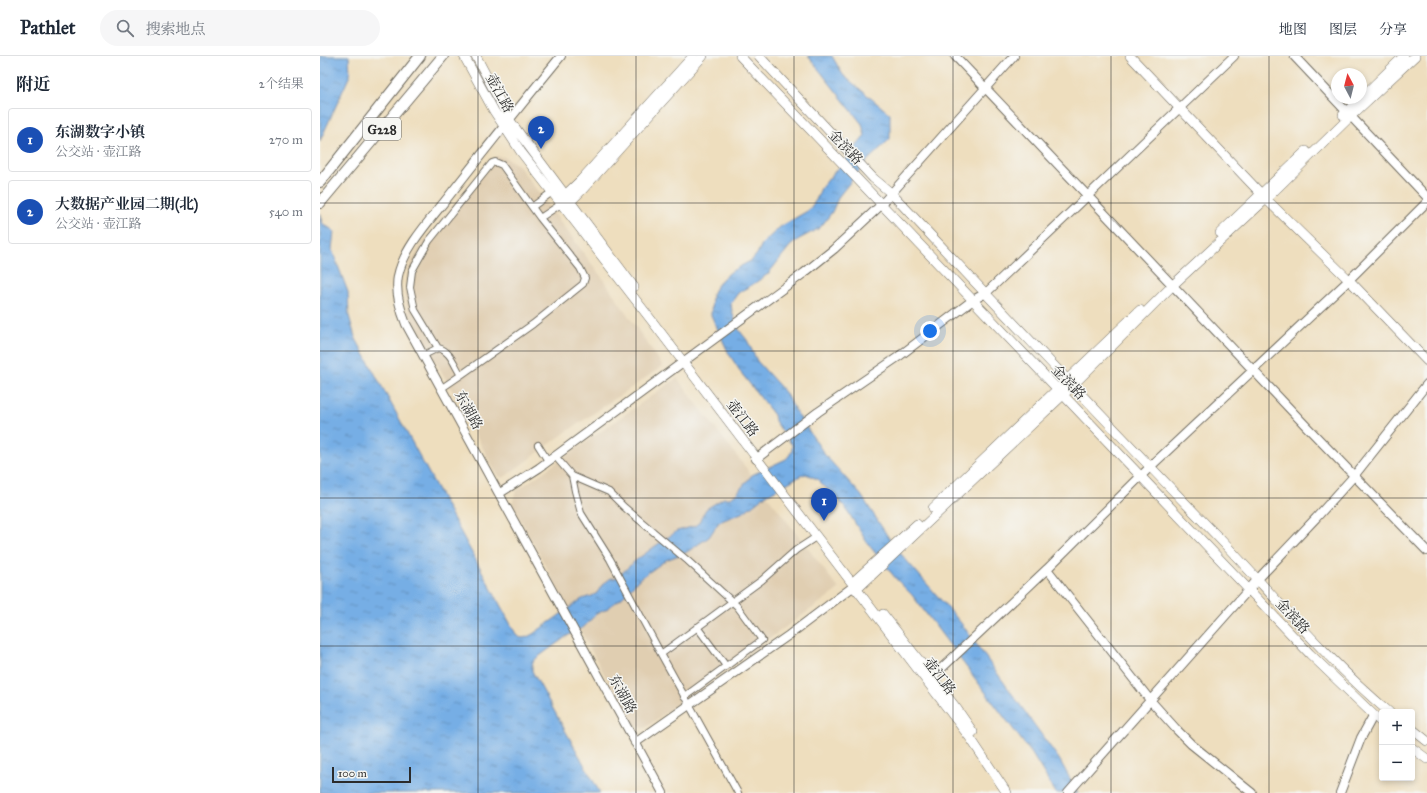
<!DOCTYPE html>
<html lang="zh">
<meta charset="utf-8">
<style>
body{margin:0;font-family:"IM FELL Great Primer","Noto Serif SC",serif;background:#f6f6f7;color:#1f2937}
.controls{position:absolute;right:12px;bottom:12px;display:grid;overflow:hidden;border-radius:4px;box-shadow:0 2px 6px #0003}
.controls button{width:36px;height:36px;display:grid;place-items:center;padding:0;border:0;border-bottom:1px solid #e0e1e3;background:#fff;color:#1f2937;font:20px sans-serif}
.compass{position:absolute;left:1011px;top:12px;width:36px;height:36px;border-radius:50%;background:#fff;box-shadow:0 2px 6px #0003;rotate:353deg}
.scale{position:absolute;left:12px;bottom:10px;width:79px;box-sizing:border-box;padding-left:4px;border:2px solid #2b2b2b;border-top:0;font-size:11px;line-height:14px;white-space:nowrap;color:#2b2b2b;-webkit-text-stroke:3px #f6f6f2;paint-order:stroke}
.you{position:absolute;left:610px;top:275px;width:14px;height:14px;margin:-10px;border:3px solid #fff;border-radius:50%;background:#1a73e8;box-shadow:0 0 0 6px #1a73e833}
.badge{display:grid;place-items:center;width:26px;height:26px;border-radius:50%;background:#0b8043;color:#fff;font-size:13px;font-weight:700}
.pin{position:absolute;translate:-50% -33px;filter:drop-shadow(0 1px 2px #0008)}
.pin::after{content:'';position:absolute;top:21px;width:14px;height:12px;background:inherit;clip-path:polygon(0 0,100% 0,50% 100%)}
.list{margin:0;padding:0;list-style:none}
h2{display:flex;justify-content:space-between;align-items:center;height:52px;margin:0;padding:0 16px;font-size:17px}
h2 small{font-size:13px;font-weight:400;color:#747a83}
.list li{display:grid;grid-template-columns:26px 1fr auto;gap:12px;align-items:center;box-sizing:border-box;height:64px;margin:0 8px 8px;padding:0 8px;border:1px solid #e0e1e3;border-radius:4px}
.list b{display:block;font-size:15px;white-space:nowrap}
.list p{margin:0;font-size:13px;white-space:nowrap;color:#747a83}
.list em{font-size:13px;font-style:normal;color:#747a83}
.icon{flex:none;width:22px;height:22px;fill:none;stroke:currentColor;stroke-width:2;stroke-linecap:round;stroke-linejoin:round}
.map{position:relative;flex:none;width:1107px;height:737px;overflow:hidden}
header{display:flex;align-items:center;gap:24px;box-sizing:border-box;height:56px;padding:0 20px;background:#fff;border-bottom:1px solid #e0e1e3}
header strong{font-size:19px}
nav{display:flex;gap:22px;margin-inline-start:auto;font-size:14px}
.search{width:280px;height:36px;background:#f6f6f7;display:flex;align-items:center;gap:10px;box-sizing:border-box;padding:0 14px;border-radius:22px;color:#747a83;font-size:15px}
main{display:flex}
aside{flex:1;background:#fff}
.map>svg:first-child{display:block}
.built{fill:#e0ceb1}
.water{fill:url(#water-ripples);stroke:#506c88}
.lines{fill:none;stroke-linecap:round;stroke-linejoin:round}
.minor-casing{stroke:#6f6a5e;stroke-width:8}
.tertiary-casing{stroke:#6f6a5e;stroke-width:10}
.secondary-casing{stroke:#6f6a5e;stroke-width:10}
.trunk-casing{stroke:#6f6a5e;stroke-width:12}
.minor{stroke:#fff;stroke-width:6}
.tertiary{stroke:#fff;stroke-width:8}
.secondary{stroke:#fff;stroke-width:9}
.trunk{stroke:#fff;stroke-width:10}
.grid{fill:none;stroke:#2b2b2b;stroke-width:1;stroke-opacity:0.55}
.labels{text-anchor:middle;stroke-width:3;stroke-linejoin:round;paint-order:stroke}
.shield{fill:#f6f6f2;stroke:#686867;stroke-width:1}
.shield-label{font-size:13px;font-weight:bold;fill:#2b2b2b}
.street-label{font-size:14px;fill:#2b2b2b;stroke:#f6f6f2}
</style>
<header>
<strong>Pathlet</strong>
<div class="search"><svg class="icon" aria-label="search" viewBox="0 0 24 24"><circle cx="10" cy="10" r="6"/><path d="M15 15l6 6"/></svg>搜索地点</div>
<nav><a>地图</a><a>图层</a><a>分享</a></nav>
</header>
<main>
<aside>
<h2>附近<small>2个结果</small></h2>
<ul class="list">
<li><span class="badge" style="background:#1a4fb4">1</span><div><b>东湖数字小镇</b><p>公交站 · 壶江路</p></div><em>270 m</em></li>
<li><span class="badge" style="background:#1a4fb4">2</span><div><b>大数据产业园二期(北)</b><p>公交站 · 壶江路</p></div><em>540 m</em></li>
</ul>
</aside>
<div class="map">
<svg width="1107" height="737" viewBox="0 0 1107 737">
<defs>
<pattern id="water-ripples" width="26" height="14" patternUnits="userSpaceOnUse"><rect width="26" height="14" fill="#76aee5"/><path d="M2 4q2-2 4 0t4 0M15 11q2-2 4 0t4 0" fill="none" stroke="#618eba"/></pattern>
</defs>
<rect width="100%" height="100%" fill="#f6f6f2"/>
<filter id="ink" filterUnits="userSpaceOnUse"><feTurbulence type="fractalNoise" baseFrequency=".025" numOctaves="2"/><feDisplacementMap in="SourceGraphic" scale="8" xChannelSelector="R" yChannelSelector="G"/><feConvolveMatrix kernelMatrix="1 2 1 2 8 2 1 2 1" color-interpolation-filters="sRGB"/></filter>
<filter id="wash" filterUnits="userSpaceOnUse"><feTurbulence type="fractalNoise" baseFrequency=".012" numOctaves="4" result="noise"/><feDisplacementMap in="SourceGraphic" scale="16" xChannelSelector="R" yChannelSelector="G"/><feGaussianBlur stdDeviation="0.9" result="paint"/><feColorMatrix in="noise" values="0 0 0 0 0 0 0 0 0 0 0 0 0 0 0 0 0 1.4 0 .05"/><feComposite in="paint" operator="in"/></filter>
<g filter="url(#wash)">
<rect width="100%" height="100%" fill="#eedebe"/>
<path class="built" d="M175,100L184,101L198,109L283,223L343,310L249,374L183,422L177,419L131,332L89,260L85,241L87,218L89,209L102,187Z
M357,322L519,533L352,652L325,672L312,670L192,448L196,435Z"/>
<path class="water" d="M0,0H29L30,19L0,85Z
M488,0H512L523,19L570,58V83L548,104L519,140L512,156L503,168L498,173L479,183L470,190L448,218L435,227L418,237L411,247L412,256L419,274L427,284L437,305L464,335L475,354L505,399L541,439L574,490L641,567L739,703L758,737H736L712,698L592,539L577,524L548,488L525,451L497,423L486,418L480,420L443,441L424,456L399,466L389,481L367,496L346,504L318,524L303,541L285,554L276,558L264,571L247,580L214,604L212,609V615L280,737H0V157L2,167L14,175L12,194L28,236L29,260L35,281L197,580C203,584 207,581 213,578L262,543L272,540L277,537L282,529L291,522H295L301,518L315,505L334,491L357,475L375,470L379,466L386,453L404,442H411L417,437L432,419L466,403C470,399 473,395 472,389L455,365L454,359L422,318L409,298L391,259L392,239L394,234L402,223L412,215L432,204L437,198L442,188L460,171L489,154L496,144L501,132L545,80L542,68Z"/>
</g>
<g filter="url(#ink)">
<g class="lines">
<g class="minor-casing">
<path id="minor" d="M232,136L212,151L220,162L241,148
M118,292C131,295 134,309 141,319L213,268L263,228L265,222L260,212L220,162
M104,299L118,292L95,254L90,231L92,215L109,185L172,107L175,106L182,109L212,151
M122,332L141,319
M218,389L228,405
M235,400L252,420L255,435L261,457L290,503L341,598L418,737
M252,420L289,436L304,451L368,505L417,550L442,584L364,641
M377,571L406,610
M341,598L442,524L476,494L496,481"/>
</g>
<g class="tertiary-casing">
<path id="tertiary" d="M241,0C204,45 168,90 132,136C114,160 84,190 78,220C75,236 80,253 86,268L343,737
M635,0L986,370L1107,495
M974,0L1107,141
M436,403L498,356L578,301L653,244L666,237L914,0
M180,437L219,412L484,217L514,193L561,149L694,0
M727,513L830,644L857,674L871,688L932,737
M608,625L727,513L830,411L1029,224L1107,146
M315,687L469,579L534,530
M748,737L938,523L996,462L1034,420L1107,328
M1020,737L1041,682L1053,660"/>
</g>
<g class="secondary-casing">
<path id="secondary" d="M144,0L174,55L201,96L332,265L651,683L687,737
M156,0L189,63L199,77L314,231
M420,0L831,431L990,598L1062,667
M439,0L553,122L571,137C680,253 789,369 900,483C956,542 1007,604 1069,656
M810,0L946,143L1029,224L1107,305
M1041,42L1084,0
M1023,59L1041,42
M241,143L260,125L373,0
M247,149L264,132L383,0
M900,177L986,95
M613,452L820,254
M532,527L597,468
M536,534L743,339L853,229L946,143L1031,60L1095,0
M563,558L637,653L653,676
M1092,673L1107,685
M1092,692L1107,703"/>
</g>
<g class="trunk-casing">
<path id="trunk" d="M0,126L100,0
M0,147L123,0"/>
</g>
<use href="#minor" class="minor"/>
<use href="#tertiary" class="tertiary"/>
<use href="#secondary" class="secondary"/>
<use href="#trunk" class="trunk"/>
</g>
</g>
<path class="grid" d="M158,0V737M316,0V737M474,0V737M633,0V737M791,0V737M949,0V737M0,147H1107M0,295H1107M0,442H1107M0,590H1107"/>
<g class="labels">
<rect class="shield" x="43" y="62" width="38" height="22" rx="3"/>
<g class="shield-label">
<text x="62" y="78">G228</text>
</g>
<g class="street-label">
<text transform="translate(180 37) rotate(61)" y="5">壶江路</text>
<text transform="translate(526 91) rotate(46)" y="5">金滨路</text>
<text transform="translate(749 326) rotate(46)" y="5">金滨路</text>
<text transform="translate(149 354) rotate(61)" y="5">东湖路</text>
<text transform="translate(423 362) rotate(53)" y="5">壶江路</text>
<text transform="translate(973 560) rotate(47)" y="5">金滨路</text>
<text transform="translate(620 620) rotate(53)" y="5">壶江路</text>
<text transform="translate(303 638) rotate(61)" y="5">东湖路</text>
</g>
</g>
</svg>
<div class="controls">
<button>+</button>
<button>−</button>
</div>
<svg class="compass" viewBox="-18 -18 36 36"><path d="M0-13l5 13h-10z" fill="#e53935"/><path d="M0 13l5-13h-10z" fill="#747a83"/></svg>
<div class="scale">100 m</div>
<div class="you"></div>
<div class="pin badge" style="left:504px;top:465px;background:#1a4fb4">1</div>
<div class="pin badge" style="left:221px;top:93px;background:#1a4fb4">2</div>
</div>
</main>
